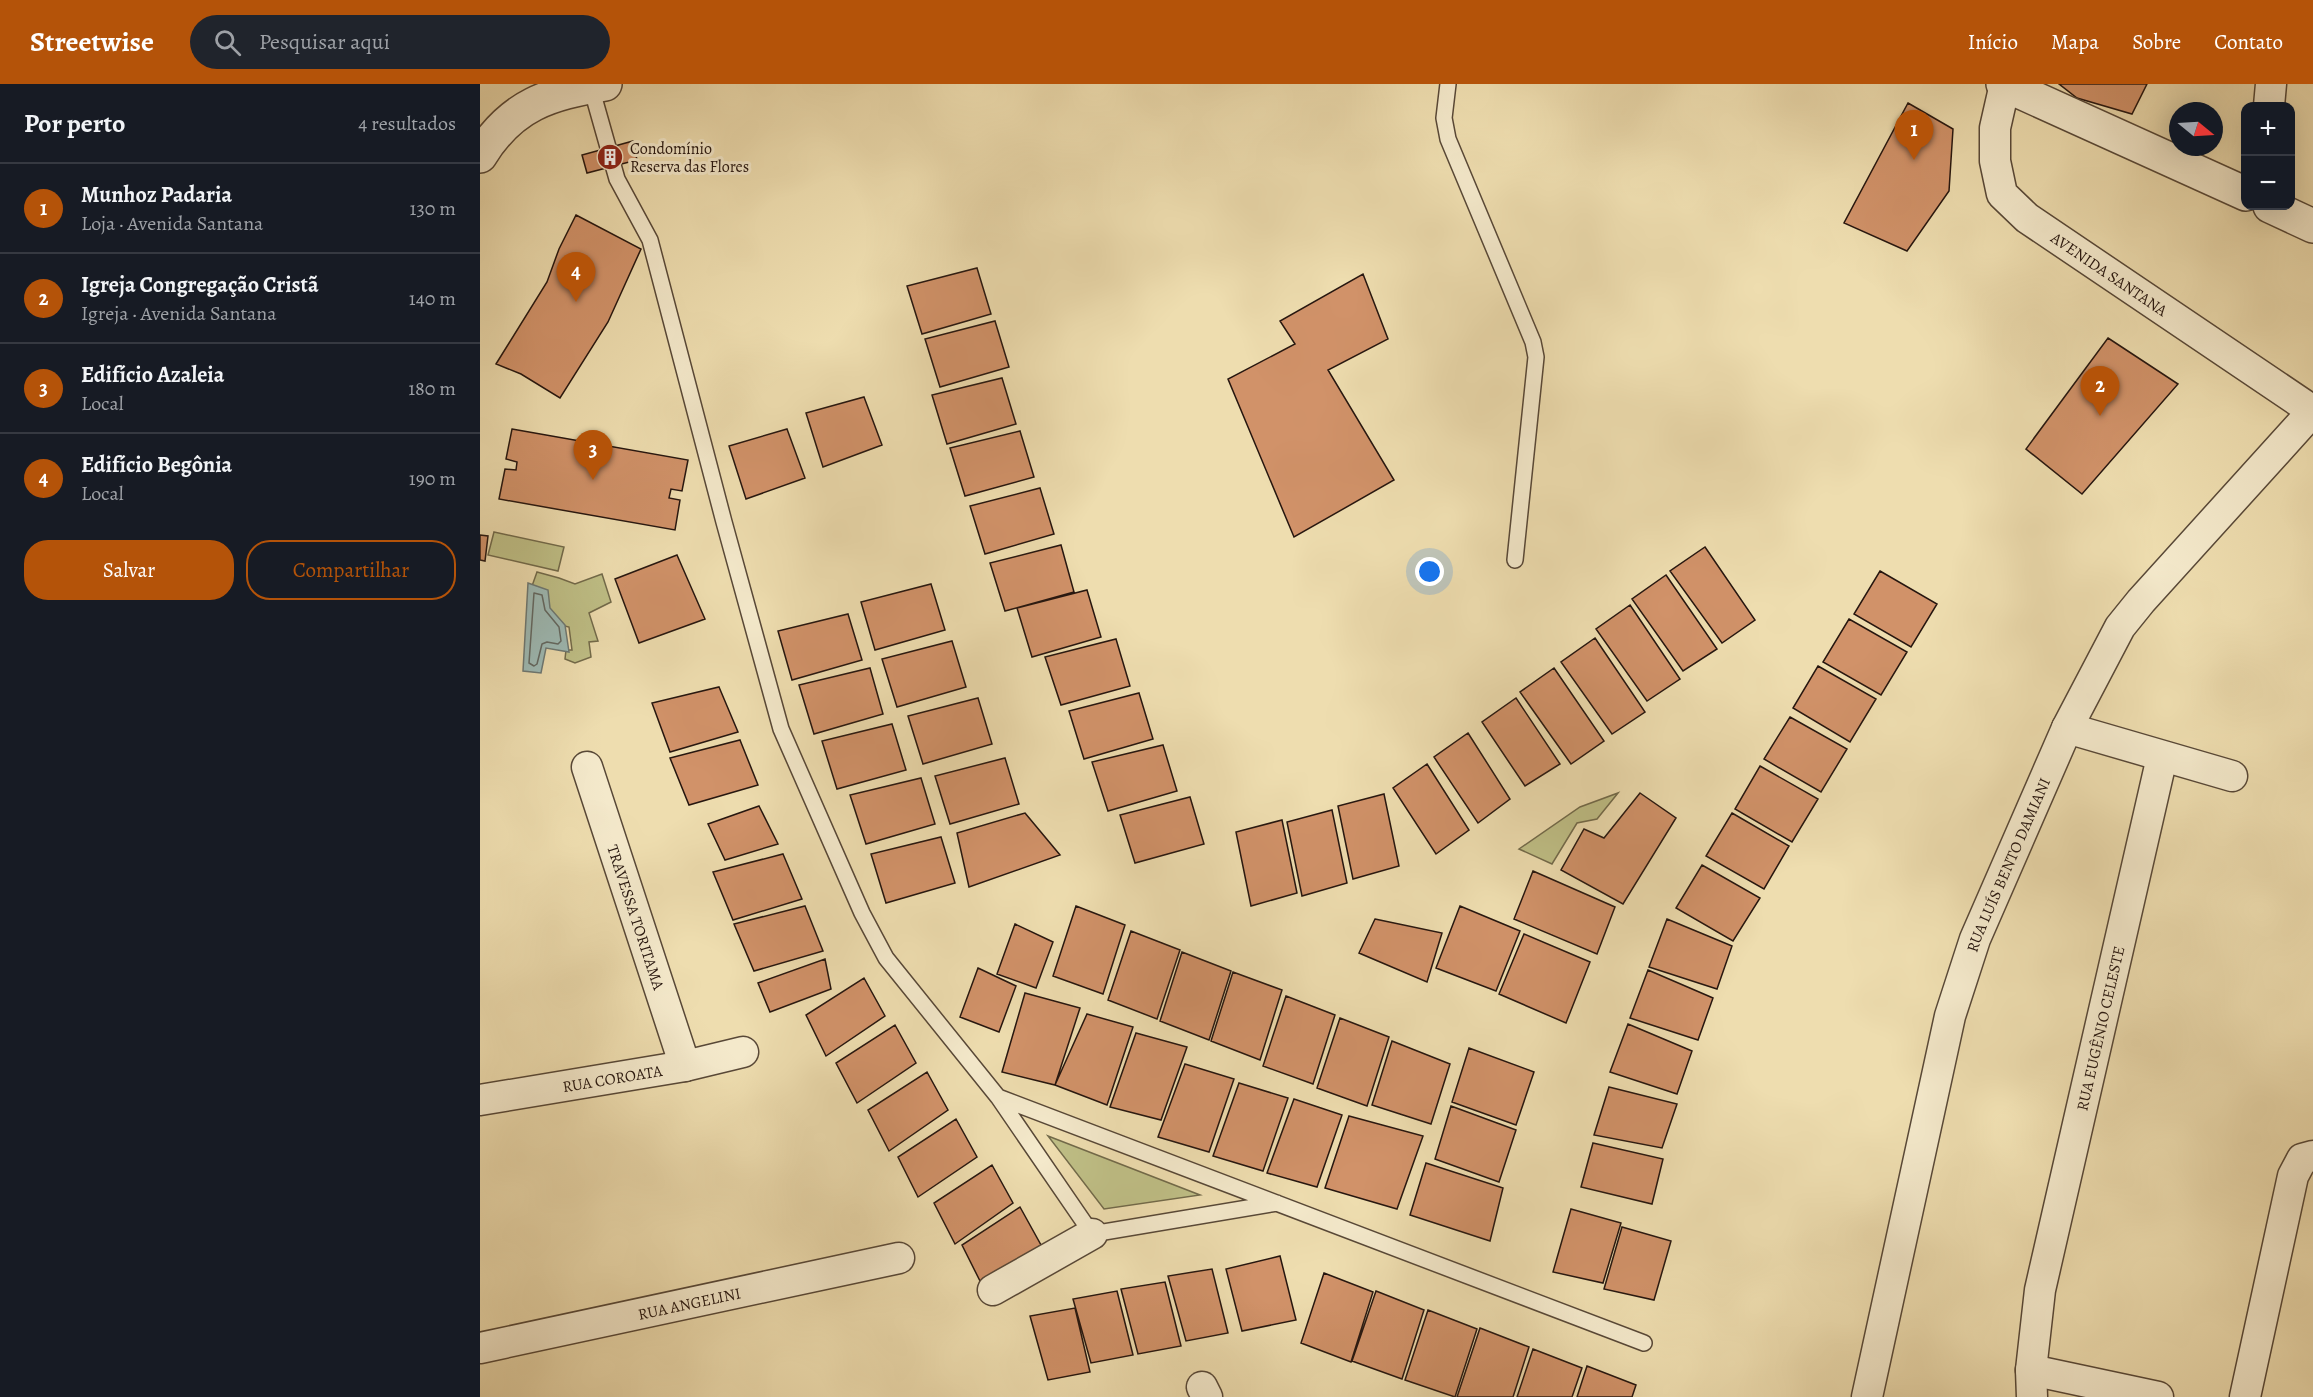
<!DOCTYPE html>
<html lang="pt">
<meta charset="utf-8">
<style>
body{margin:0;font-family:Alegreya,serif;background:#20242c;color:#f1f3f6}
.controls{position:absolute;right:18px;top:18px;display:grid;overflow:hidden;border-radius:12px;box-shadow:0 6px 24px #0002}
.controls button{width:54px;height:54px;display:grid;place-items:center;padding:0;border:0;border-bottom:2px solid #363941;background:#171b24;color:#f1f3f6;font:30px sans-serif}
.compass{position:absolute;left:1689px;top:18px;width:54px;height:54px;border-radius:50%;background:#171b24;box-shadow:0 6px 24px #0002;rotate:108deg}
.you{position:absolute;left:950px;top:488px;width:21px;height:21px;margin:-15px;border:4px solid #fff;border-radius:50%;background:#1a73e8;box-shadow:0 0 0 9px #1a73e833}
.badge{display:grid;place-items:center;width:39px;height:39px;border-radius:50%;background:#b45309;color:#fff;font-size:20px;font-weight:700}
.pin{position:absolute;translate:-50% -50px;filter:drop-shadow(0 2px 3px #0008)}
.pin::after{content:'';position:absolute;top:32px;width:21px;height:18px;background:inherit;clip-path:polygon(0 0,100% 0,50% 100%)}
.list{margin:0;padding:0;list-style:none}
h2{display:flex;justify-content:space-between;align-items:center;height:78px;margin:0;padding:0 24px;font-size:26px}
h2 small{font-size:20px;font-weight:400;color:#9ea1a6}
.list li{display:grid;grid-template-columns:39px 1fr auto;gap:18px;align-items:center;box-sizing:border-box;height:90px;padding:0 24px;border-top:2px solid #363941}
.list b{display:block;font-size:22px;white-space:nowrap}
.list p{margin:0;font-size:20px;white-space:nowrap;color:#9ea1a6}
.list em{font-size:20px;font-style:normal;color:#9ea1a6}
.actions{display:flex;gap:12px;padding:18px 24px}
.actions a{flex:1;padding:14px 0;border:2px solid #b45309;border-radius:24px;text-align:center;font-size:21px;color:#b45309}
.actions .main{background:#b45309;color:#fff}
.icon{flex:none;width:33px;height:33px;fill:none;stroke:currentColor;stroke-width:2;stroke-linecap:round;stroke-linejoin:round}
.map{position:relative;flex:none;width:1833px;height:1313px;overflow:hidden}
header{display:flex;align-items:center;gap:36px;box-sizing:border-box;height:84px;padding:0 30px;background:#b45309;color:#fff}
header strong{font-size:28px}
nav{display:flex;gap:33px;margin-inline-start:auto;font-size:21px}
.search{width:420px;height:54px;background:#20242c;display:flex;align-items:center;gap:15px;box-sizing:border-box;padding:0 21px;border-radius:33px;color:#9ea1a6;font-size:22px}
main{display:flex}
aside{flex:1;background:#171b24}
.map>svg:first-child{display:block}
.green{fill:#bfbf86;stroke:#726a4a;stroke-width:1.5}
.water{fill:#9dbab5;stroke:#6d7873;stroke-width:1.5}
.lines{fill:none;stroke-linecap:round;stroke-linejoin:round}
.shore{stroke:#626862;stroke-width:1.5}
.building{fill:#d19269;stroke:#26160f;stroke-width:1.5}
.service-casing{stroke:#584837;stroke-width:18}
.minor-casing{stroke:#584837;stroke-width:33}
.tertiary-casing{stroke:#584837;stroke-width:36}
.service{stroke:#f4e9cb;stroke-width:15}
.minor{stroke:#f4e9cb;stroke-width:30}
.tertiary{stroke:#f4e9cb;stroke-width:33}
.labels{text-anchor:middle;stroke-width:6;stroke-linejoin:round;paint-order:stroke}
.poi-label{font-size:16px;fill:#26160f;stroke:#f4e9cb;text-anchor:start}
.street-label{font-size:16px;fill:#26160f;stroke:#f4e9cb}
</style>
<header>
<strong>Streetwise</strong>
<div class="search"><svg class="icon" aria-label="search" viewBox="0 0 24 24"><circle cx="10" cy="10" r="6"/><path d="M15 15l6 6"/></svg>Pesquisar aqui</div>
<nav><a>Início</a><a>Mapa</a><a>Sobre</a><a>Contato</a></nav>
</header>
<main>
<aside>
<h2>Por perto<small>4 resultados</small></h2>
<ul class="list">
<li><span class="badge">1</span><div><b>Munhoz Padaria</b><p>Loja · Avenida Santana</p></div><em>130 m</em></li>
<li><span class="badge">2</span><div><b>Igreja Congregação Cristã</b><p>Igreja · Avenida Santana</p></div><em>140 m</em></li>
<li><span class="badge">3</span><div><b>Edifício Azaleia</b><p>Local</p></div><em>180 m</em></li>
<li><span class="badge">4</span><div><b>Edifício Begônia</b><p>Local</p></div><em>190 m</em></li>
</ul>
<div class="actions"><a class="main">Salvar</a><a>Compartilhar</a></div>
</aside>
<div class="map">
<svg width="1833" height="1313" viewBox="0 0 1833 1313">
<rect width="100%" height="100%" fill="#eeddaf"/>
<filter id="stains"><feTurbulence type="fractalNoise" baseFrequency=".00333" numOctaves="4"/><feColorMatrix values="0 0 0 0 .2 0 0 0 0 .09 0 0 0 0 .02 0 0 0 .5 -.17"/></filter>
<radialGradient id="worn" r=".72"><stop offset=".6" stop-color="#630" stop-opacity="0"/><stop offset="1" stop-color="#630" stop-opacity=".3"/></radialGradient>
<path class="green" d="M14,448L84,463L78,487L8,471Z
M57,488L79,494L95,500L122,490L131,518L109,529L118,557L109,558L111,573L95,579L85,575L86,566H92L89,543L81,541L52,502Z
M1138,709L1117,735L1097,739L1072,780L1039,765L1100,723Z
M568,1052L720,1111L624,1125Z"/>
<path class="water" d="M48,499L68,506L70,524L85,541L89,568L66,564L61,589L43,587Z"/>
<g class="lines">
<path class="shore" d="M54,509L62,511L65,526L79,543L81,557L78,560L67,558L62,560L57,580L54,582L49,579Z"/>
</g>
<path class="building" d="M1579,0H1667L1652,30L1597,14Z
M1428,19L1473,45L1469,107L1427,167L1364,139Z
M153,57L157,76L107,89L102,71Z
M96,131L161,165L128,238L80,314L41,290L16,280L67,198L79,165Z
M497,184L511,230L442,250L427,202Z
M883,190L908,255L848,286L914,396L814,453L748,295L815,260L800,237Z
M515,237L529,283L460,303L445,255Z
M1628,254L1698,300L1602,410L1546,365Z
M522,294L536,340L467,360L452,311Z
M384,313L402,361L343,383L326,329Z
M32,345L208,376L202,407L191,405L189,414L200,416L195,446L19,415L25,385L36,386L37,378L26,375Z
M307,345L325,394L266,415L249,362Z
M540,347L554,393L485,412L470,364Z
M560,404L574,450L505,470L490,422Z
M0,451L8,452L5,477L0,476Z
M581,461L594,508L525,527L510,479Z
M1225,463L1275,536L1242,559L1190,487Z
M197,471L225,535L159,559L135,495Z
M1400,487L1457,520L1431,563L1374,530Z
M1186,491L1237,565L1203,587L1152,515Z
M451,500L465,546L395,566L381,518Z
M607,506L621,553L552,573L537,524Z
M1150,521L1200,595L1167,617L1116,545Z
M368,530L382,576L312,596L298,547Z
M1369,535L1427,568L1401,611L1343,578Z
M1115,554L1165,628L1132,650L1081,578Z
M636,555L650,602L581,621L565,573Z
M472,557L486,603L417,623L402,575Z
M1338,582L1396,615L1370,658L1313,624Z
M390,584L403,630L334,650L319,601Z
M1074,584L1124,657L1091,680L1040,608Z
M239,603L258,648L190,668L172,619Z
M659,609L673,655L604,675L589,627Z
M498,614L512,660L443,680L428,632Z
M1036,614L1080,680L1045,702L1002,638Z
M1310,633L1367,665L1341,708L1284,675Z
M412,640L426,686L357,705L342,657Z
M988,649L1030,715L998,739L954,673Z
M260,656L278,701L209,721L190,674Z
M683,661L697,707L628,727L612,678Z
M525,674L539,720L470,740L455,692Z
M947,680L989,746L956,770L913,704Z
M1280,682L1338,715L1312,758L1255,725Z
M441,694L455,740L386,760L370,711Z
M1160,709L1196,734L1143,820L1081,786L1104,745L1124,754Z
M904,710L919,782L873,795L858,722Z
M710,713L724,760L655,779L640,731Z
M279,722L298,760L245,776L228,740Z
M852,726L867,799L822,812L807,738Z
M545,729L580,771L489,803L477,749Z
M1252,729L1309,762L1284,805L1226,772Z
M802,736L817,809L771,822L756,748Z
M461,753L475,799L406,819L391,770Z
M303,770L322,815L253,836L233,788Z
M1222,781L1280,814L1253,857L1196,824Z
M1053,787L1135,823L1117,870L1034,835Z
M325,822L343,867L274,887L254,840Z
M596,822L645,841L623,910L573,892Z
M980,822L1040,847L1016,907L956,884Z
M895,835L962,849L947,898L879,869Z
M1187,835L1252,862L1237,905L1169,883Z
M535,840L573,858L556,904L517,890Z
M651,847L700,866L677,935L628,916Z
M1044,850L1110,878L1086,939L1019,910Z
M702,868L751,887L729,956L680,937Z
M345,875L351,905L290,928L278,899Z
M498,884L536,902L519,948L480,933Z
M1168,886L1233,914L1218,956L1150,934Z
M753,888L802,906L780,976L731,957Z
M384,894L405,932L346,972L326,931Z
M545,909L600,924L575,1001L522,988Z
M806,912L855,931L833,1000L783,982Z
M607,930L653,943L627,1021L575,1001Z
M860,934L909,953L887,1022L837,1004Z
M1148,940L1212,967L1197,1010L1130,988Z
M415,941L436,979L377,1019L356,979Z
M656,949L707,963L681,1036L630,1023Z
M912,957L970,980L951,1040L892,1021Z
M989,964L1054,988L1036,1041L972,1018Z
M705,980L754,995L729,1068L678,1053Z
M447,988L468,1026L409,1067L388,1026Z
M759,999L808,1014L783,1087L733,1072Z
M1129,1003L1197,1020L1182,1064L1114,1051Z
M814,1015L862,1031L837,1103L787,1089Z
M971,1022L1036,1046L1019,1098L955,1075Z
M869,1032L943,1052L917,1125L845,1104Z
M476,1035L497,1073L438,1113L418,1073Z
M1113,1059L1183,1075L1172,1120L1101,1103Z
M946,1079L1023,1104L1010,1157L930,1131Z
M512,1081L533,1119L475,1160L454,1119Z
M540,1123L561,1161L502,1201L482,1161Z
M1091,1125L1141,1139L1123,1199L1073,1188Z
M1142,1143L1191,1157L1174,1216L1124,1205Z
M800,1172L816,1236L762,1247L746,1185Z
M732,1185L748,1249L706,1257L688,1192Z
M844,1189L893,1208L871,1278L821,1259Z
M685,1198L701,1262L658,1270L641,1205Z
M637,1207L653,1271L611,1279L593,1215Z
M896,1207L944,1226L922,1295L872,1277Z
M595,1224L610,1288L568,1296L550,1232Z
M948,1226L997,1245L975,1313L925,1296Z
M1000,1244L1049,1263L1033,1313H977Z
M1053,1265L1102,1284L1092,1313H1037Z
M1107,1282L1156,1301L1152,1313H1097Z"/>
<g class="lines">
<g class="service-casing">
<path id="service" d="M968,0L964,34L968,55L1053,258L1056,273L1035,476
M111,3L137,95L170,156L244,438L301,645L382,829L406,874L518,1013L612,1150L797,1119
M518,1013L1164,1259"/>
</g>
<g class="minor-casing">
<g id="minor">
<path id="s1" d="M1525,0L1515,44V77L1522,110L1547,134L1833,327"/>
<path d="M1789,22L1791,0"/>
<path d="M1587,644L1752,692"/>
<path id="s2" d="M107,683L205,982"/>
<path id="s3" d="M0,1016L205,982L263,968"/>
<path d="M513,1206L612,1150"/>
<path id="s4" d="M0,1264L419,1174"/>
<path d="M1551,1286L1678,1313"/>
<path d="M722,1303L727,1313"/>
<path id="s5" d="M1387,1313L1470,932L1495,855L1587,644L1640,543L1661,517L1833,327"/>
<path id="s6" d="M1552,1313L1551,1286L1560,1206L1682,673"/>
<path d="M1765,1313L1813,1092L1822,1075L1833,1072"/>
</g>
</g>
<g class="tertiary-casing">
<path id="tertiary" d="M1523,0L1766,110
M0,72C32,20 69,10 125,0
M1790,122L1833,142"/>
</g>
<use href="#service" class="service"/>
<use href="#minor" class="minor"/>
<use href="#tertiary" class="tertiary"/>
</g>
<defs>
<g id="building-disc" transform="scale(1.35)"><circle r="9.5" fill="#8f2418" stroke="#f4e9cb"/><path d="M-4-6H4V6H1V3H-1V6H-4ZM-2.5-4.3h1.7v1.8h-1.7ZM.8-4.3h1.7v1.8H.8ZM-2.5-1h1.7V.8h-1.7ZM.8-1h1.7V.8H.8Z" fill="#fff"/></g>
</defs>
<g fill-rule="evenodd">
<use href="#building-disc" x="130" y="73"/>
</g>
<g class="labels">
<g class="poi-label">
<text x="150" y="70">Condomínio<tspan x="150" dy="18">Reserva das Flores</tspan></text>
</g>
<g class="street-label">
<text dy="6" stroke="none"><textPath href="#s1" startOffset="246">AVENIDA SANTANA</textPath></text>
<text dy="6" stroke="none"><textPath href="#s5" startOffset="552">RUA LUÍS BENTO DAMIANI</textPath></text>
<text dy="6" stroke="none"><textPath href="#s2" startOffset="158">TRAVESSA TORITAMA</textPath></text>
<text dy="6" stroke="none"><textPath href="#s6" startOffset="376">RUA EUGÊNIO CELESTE</textPath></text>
<text dy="6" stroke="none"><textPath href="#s3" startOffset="134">RUA COROATA</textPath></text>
<text dy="6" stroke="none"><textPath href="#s4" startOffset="214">RUA ANGELINI</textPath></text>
</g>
</g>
<rect width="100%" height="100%" filter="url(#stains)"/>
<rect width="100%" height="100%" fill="url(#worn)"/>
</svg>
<div class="controls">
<button>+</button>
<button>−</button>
</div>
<svg class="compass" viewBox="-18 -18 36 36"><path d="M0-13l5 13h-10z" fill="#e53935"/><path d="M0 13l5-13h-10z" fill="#9ea1a6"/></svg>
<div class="you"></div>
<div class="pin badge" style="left:1434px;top:76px">1</div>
<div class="pin badge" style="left:1620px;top:332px">2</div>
<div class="pin badge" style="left:113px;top:396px">3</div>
<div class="pin badge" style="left:96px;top:218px">4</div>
</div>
</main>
